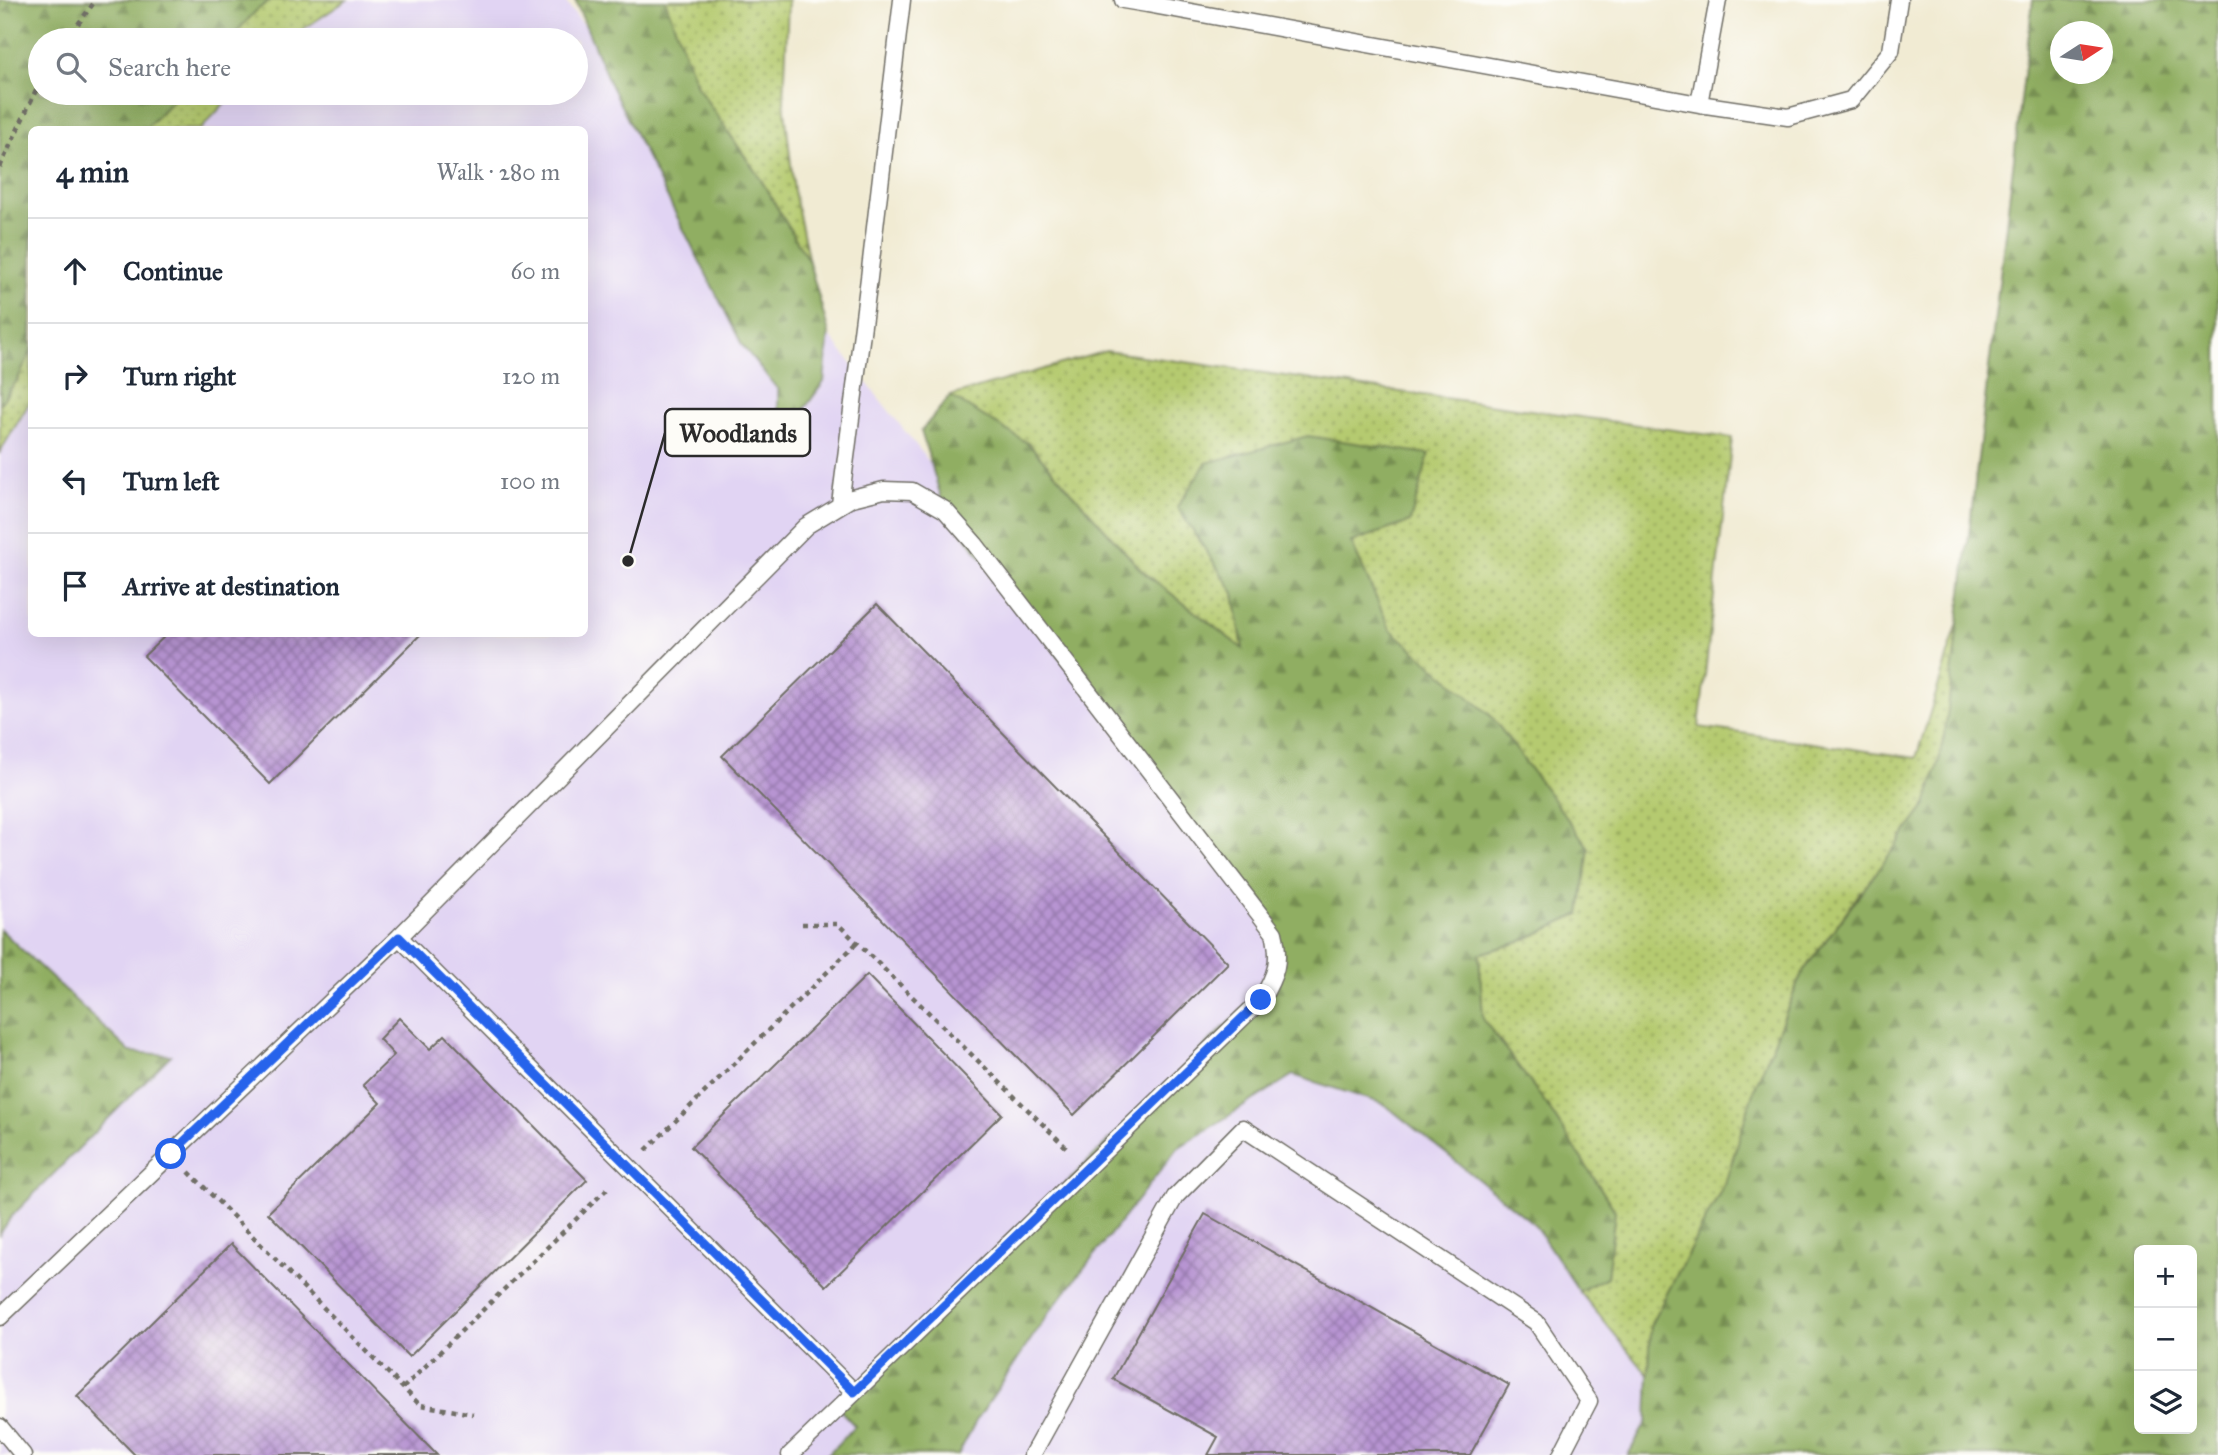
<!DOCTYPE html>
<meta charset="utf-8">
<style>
body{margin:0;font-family:"IM FELL Great Primer",serif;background:#f2f2f3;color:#1f2937}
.controls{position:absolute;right:21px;bottom:21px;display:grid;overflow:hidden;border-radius:10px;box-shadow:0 7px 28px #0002}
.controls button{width:63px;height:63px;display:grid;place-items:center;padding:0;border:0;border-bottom:2px solid #e0e1e3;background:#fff;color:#1f2937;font:35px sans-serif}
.compass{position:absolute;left:2050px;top:21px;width:63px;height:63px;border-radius:50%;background:#fff;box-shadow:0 7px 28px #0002;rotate:78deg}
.stop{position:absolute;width:21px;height:21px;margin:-16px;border:5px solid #2563eb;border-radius:50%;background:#fff}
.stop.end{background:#2563eb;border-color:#fff;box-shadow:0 2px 7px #0008}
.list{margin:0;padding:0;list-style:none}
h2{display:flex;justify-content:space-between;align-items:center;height:91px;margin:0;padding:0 28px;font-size:30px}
h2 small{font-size:23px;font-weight:400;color:#747a83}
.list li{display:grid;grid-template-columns:46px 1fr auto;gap:21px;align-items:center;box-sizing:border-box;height:105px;padding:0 28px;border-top:2px solid #e0e1e3}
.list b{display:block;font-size:26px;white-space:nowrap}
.list em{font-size:23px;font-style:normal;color:#747a83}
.icon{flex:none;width:38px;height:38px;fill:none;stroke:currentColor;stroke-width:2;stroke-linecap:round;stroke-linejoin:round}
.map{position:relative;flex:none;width:2218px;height:1455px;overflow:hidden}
.search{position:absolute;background:#fff;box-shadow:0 7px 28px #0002;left:28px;top:28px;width:560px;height:77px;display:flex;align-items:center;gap:18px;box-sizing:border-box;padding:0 24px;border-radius:38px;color:#747a83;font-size:26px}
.panel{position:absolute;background:#fff;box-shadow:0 7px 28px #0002;left:28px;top:126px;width:560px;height:511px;border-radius:10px}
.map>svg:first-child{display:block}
.built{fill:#e1d4f3;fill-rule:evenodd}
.grass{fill:url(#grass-dots);stroke:#707a4d;stroke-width:2;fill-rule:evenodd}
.forest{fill:url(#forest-firs);stroke:#5e6c46;stroke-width:2;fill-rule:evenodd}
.building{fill:url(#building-cross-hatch)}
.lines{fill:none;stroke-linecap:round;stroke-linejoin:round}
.service-casing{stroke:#706e66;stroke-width:19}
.path{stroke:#706e66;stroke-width:4.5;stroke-dasharray:5 5;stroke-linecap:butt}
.service{stroke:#fff;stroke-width:16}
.route{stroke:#2563eb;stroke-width:9}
.leader{fill:none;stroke:#2b2b2b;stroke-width:2.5}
.callout-dot{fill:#2b2b2b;stroke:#fdfcf7;stroke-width:2.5}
.callout{fill:#fdfcf7;stroke:#2b2b2b;stroke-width:2.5}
.callout-label{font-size:26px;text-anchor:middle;font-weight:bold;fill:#2b2b2b}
</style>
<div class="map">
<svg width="2218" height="1455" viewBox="0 0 2218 1455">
<defs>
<pattern id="grass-dots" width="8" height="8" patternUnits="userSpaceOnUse" patternTransform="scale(1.75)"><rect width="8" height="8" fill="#b5ca6f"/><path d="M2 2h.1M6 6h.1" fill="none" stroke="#93a45b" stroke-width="1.8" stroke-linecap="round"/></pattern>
<pattern id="forest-firs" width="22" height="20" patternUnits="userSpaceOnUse" patternTransform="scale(1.75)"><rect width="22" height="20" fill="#90ae62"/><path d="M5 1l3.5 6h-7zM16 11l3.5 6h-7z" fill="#768e51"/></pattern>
<pattern id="building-cross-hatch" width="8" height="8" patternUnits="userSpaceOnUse" patternTransform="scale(1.75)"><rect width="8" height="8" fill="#b794d2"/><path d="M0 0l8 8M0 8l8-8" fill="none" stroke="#9579ab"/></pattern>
</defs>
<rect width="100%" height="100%" fill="#fdfcf7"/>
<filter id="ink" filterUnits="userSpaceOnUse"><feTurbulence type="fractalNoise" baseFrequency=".0143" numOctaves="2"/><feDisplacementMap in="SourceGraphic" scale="14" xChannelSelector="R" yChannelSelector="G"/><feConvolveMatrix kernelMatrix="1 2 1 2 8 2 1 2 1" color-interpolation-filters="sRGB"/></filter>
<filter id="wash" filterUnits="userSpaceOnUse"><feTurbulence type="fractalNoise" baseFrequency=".00686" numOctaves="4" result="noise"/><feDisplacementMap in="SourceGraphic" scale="28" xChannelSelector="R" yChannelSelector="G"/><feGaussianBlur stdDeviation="1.57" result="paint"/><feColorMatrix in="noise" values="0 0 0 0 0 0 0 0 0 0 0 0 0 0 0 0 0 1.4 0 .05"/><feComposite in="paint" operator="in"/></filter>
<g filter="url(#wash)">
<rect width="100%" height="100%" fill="#f1ebd3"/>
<path class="built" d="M0,0H564L1662,1388V1455H0ZM40,40H576V93H40ZM32,130H584V634H32Z"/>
<path class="grass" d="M0,0H347L287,40H40V93H234L201,129L32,130L31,400L0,452Z
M665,0H788L784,101L794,191L809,262L761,180L697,86Z
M2033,0H2218V1455H1662L1861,891L1802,973L1753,1093L1726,1181L1651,1324L1649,1376L1579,1291L1607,1277L1615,1211L1547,1105L1483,1019L1479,953L1520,942L1492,717L1389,629L1351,542L1410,522L1178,507L1234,593L1243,649L1142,571L1029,444L950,396L1106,351L1732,438L1699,727L1916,758L1968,590ZM2060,32H2102V74H2060ZM2139,1250H2192V1429H2139Z"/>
<path class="forest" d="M0,0H270L256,11L229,40H40V93H180L145,129L32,130L31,351L18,379L0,404Z
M575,0H665L697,86L761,180L809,262L829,333L824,382L802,412L778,411V390L742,345L610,84Z
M2033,0H2218V1455H1628L1647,1421L1651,1324L1726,1181L1753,1093L1802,973L1926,805L1939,761L1946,725ZM2060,32H2102V74H2060ZM2139,1250H2192V1429H2139Z
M950,396L1029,444L1142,571L1243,649L1234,593L1177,507L1206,463L1308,436L1429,454L1410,522L1351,542L1390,629L1492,717L1589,848L1580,914L1520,942L1479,954L1483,1019L1547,1105L1615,1211L1607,1277L1579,1291L1534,1224L1384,1104L1293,1075L1178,1148L1048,1314L976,1421L958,1455L828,1454L855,1426L838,1408L1274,978V933L945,510L921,431Z
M0,929L130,1052L171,1055L12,1216L0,1234Z"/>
<g id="blocks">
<path class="building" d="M877,604L1228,963L1074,1115L722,756Z
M167,634H421L270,784L144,656Z
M867,975L1002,1114L826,1286L691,1147Z
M399,1018L430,1049L445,1035L587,1180L409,1357L268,1213L380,1103L363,1085L394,1055L379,1039Z
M1205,1214L1509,1385L1470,1455H1208L1218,1437L1113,1379Z
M231,1244L437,1455H135L77,1396Z"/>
</g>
</g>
<g filter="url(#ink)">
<use href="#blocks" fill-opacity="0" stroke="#706e66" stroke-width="2"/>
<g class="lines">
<g class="service-casing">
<path id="service" d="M1123,0L1147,4
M1147,0V4L1699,104L1788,117L1851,100L1891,51L1899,0
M1699,104L1718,0
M840,504L869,278L902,0
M399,937L854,1392
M0,1317L399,937L806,526L852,498L884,490L912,491L945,510L975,544L1274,933C1281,962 1276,975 1261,1000L790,1455
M0,1427L23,1455
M1032,1455L1175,1197L1243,1128L1536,1322L1589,1401L1561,1455"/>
</g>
<path class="path" d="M66,40L96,0
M0,167L40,82
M802,924H838L1069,1150
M646,1150L858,942
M189,1172L420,1405L473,1414
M403,1388L610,1186"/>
<use href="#service" class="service"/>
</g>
</g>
<g class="lines" filter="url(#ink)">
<path class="route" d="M171,1154L399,937L854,1392L1261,1000"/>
</g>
<path class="leader" d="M628 561L665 433"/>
<circle class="callout-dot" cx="628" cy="561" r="7"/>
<rect class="callout" x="665" y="409" width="145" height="47" rx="7"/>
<g class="callout-label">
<text x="738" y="442">Woodlands</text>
</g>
</svg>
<div class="controls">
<button>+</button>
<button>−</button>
<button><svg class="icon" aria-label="layers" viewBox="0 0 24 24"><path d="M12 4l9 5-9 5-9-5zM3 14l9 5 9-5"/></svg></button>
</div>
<svg class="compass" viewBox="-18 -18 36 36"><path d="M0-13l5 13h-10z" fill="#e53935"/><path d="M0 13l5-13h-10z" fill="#747a83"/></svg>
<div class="stop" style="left:171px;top:1154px"></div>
<div class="stop end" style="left:1261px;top:1000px"></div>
<div class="search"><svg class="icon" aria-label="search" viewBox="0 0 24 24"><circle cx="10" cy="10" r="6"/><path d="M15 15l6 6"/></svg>Search here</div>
<section class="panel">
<h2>4 min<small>Walk · 280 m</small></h2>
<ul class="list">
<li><svg class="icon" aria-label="ahead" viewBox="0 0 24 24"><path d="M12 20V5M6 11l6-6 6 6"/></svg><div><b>Continue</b></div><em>60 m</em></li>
<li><svg class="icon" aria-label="right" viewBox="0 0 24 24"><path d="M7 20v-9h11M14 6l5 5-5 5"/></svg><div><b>Turn right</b></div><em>120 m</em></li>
<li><svg class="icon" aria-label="left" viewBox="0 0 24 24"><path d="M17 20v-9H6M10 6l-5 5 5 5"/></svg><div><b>Turn left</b></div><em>100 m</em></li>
<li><svg class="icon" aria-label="arrive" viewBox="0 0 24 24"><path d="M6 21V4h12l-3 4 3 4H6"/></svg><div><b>Arrive at destination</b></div></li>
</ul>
</section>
</div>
